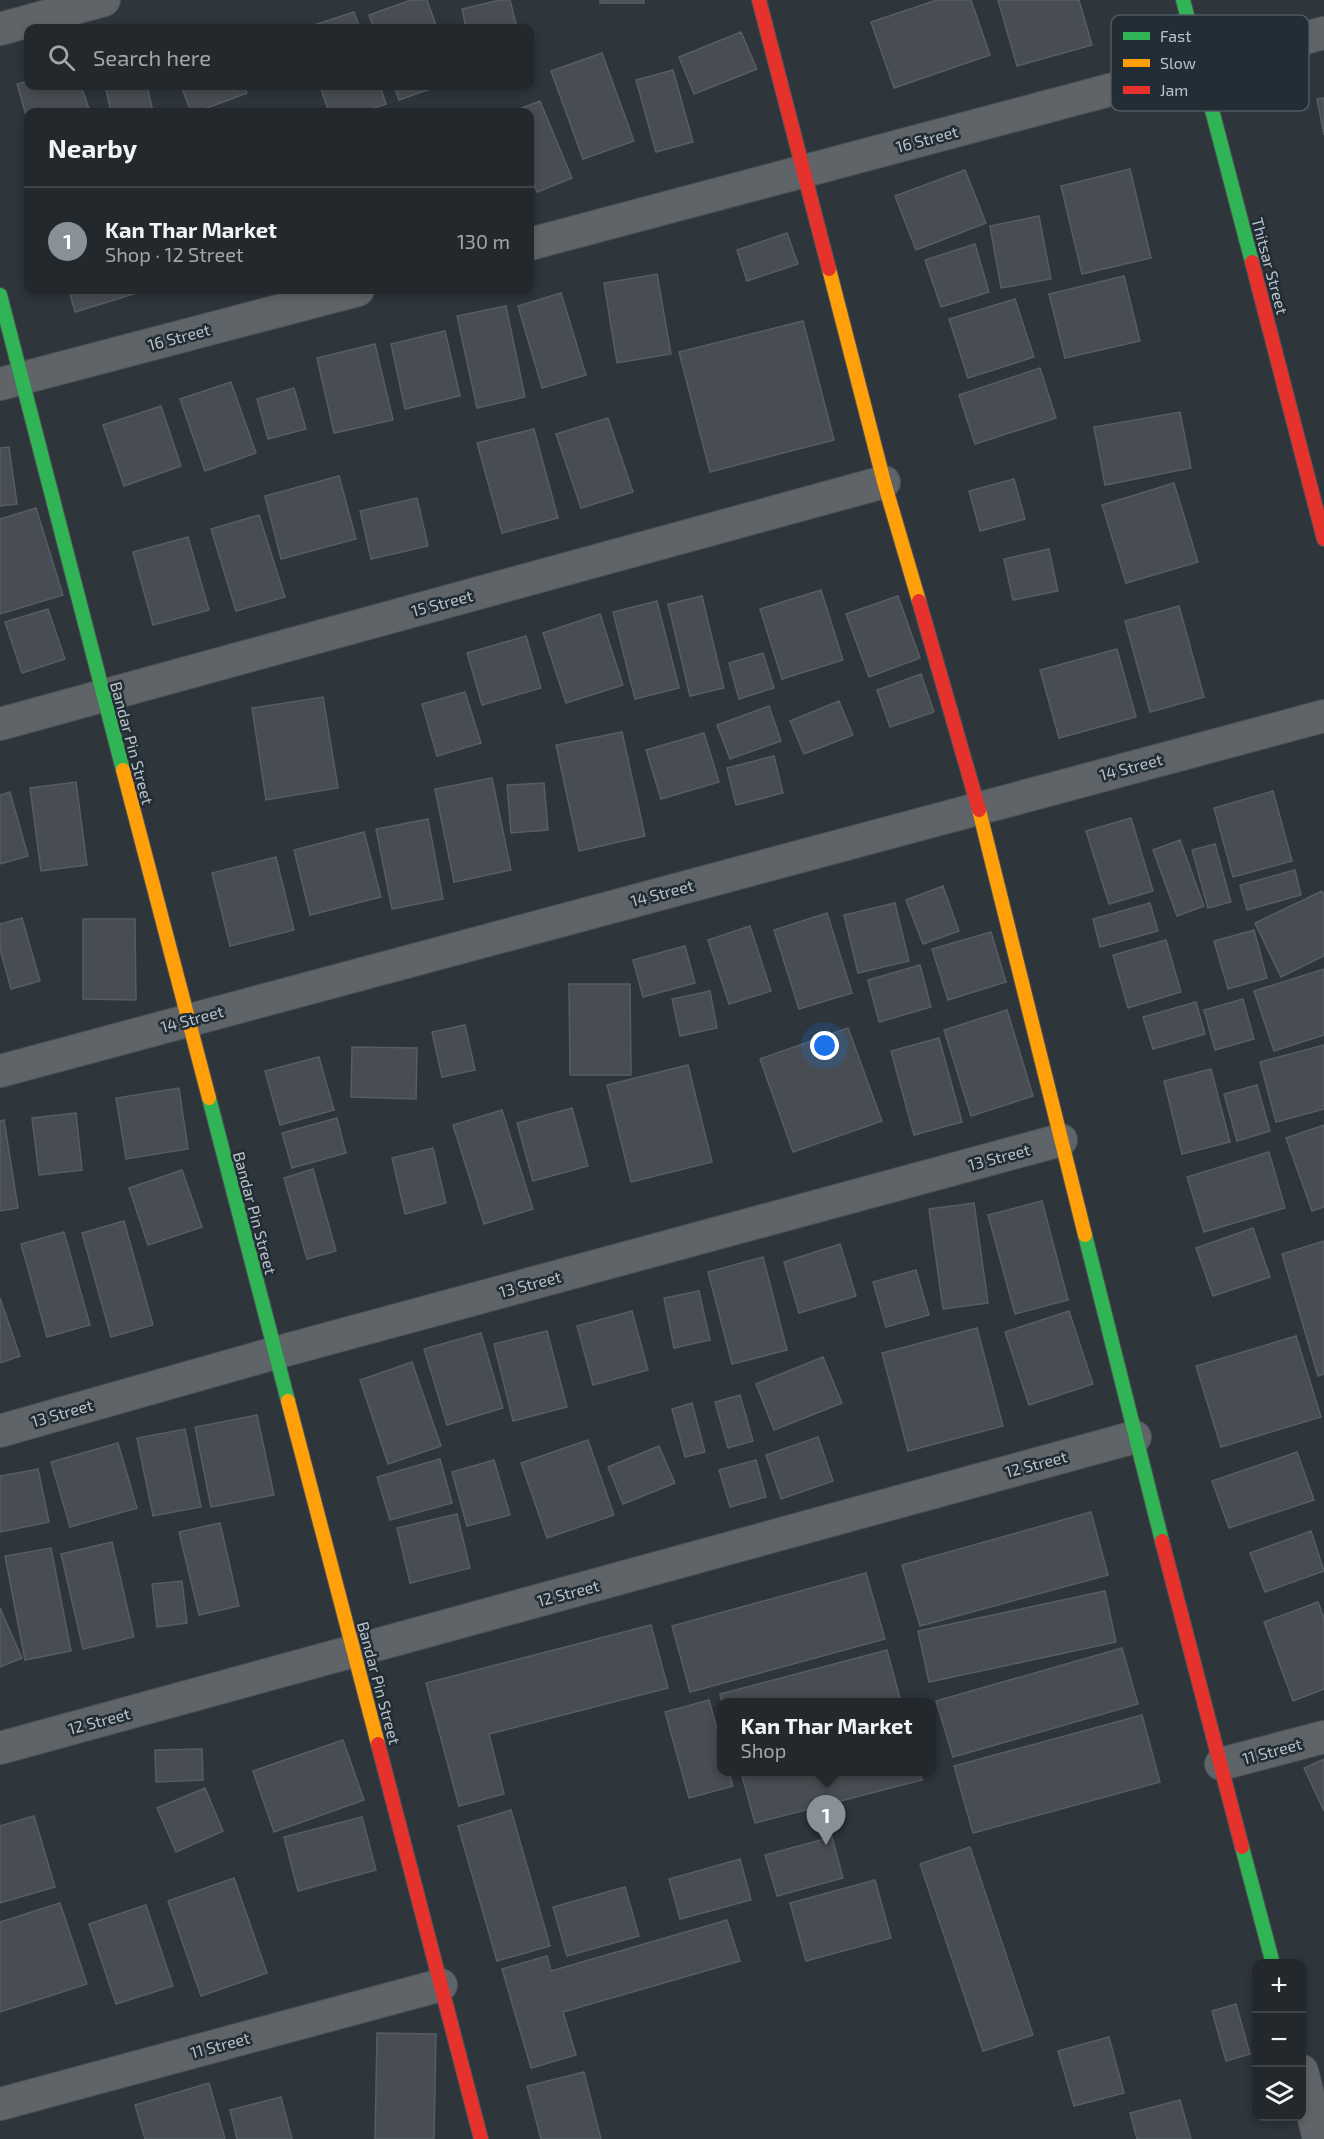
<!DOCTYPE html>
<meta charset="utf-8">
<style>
body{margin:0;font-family:"Exo 2",sans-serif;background:#2a3034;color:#f1f3f6}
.controls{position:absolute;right:18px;bottom:18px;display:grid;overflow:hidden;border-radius:12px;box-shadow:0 3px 9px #0003}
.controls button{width:54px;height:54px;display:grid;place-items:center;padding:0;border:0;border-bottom:2px solid #3f4448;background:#22282c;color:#f1f3f6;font:30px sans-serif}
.you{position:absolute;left:825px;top:1046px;width:21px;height:21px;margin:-15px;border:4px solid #fff;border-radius:50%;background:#1a73e8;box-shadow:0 0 0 9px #1a73e833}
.badge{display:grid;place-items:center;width:39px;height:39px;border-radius:50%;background:#899198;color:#fff;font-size:20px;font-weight:700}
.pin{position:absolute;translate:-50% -50px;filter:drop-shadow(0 2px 3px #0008)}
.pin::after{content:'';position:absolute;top:32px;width:21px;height:18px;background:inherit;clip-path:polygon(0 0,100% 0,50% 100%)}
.popup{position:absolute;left:717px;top:1698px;width:219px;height:78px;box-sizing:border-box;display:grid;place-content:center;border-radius:12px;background:#22282c;filter:drop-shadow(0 2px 4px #0005);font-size:20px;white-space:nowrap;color:#a2a6a9}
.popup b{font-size:22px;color:#f1f3f6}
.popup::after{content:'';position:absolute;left:50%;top:100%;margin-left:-12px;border:12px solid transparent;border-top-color:#22282c}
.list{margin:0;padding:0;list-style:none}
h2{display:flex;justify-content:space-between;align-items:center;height:78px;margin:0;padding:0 24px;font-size:26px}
h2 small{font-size:20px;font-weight:400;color:#a2a6a9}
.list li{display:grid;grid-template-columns:39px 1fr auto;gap:18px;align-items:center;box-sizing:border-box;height:108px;padding:0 24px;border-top:2px solid #3f4448}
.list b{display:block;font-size:22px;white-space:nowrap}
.list p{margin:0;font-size:20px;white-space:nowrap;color:#a2a6a9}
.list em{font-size:20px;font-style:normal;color:#a2a6a9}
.icon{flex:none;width:33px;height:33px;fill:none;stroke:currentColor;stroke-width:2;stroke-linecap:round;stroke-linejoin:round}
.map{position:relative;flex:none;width:1324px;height:2139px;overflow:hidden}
.search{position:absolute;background:#22282c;box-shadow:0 3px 9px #0003;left:24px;top:24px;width:510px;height:66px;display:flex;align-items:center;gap:15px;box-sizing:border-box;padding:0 21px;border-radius:12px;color:#a2a6a9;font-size:22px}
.panel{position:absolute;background:#22282c;box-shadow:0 3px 9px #0003;left:24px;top:108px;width:510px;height:186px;border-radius:12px}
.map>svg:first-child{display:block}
.building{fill:#474d52;stroke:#575d62;stroke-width:1.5}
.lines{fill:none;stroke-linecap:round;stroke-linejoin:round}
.street-casing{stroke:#4c5155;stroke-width:34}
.fast-casing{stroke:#4c5155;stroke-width:16}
.slow-casing{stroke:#4c5155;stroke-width:16}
.jam-casing{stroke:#4c5155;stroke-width:16}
.street{stroke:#5e6468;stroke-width:32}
.fast{stroke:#30b455;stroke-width:14}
.slow{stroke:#ff9f0a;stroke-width:14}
.jam{stroke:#e5322d;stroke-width:14}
.labels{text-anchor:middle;stroke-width:5;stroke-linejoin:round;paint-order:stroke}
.street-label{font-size:16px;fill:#bac3ca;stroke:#222d35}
.key{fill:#222d35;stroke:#505a62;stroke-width:1.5}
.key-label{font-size:16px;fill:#bac3ca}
</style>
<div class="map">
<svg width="1324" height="2139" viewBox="0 0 1324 2139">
<rect width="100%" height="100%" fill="#2e353b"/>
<path class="building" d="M411,0H427L437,28H374L369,15Z
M500,0H510L517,28H466L462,9Z
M600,0H644V3H600Z
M937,0H971L990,55L894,88L871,22Z
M998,0H1079L1092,45L1017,66Z
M354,12L360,28H305Z
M741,32L757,69L694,94L679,57Z
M602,53L634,141L583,159L551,71Z
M673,70L693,142L656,152L636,80Z
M28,81V86H81L90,112H28V122L17,84Z
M105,86H147L153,112H111Z
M181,86H244L247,93L196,112H191Z
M320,86H380L386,104L362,112H329Z
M394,86H439L399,100Z
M1324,98V135L1317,99Z
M540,101L572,178L537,192L530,174V112H512Z
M1130,169L1151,258L1082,274L1061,186Z
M965,170L986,223L916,250L895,196Z
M1039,216L1051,279L1001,288L990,226Z
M787,233L798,264L747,281L737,250Z
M975,244L989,292L941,307L925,260Z
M657,274L671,354L617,363L604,283Z
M1124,276L1140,341L1065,358L1049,294Z
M69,290H136L137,293L75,312Z
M561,293L586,375L542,388L518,306Z
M1015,299L1034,357L968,378L949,319Z
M506,306L525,397L477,408L457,316Z
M803,321L834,440L710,472L679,352Z
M445,331L460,396L405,409L391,344Z
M375,344L393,420L334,433L317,358Z
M1040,368L1056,418L975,444L959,395Z
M231,382L256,453L205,471L180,399Z
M294,388L306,429L268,439L257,399Z
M161,406L181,466L124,486L103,425Z
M1180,412L1191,468L1105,485L1094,427Z
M608,418L633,492L581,508L556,434Z
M534,429L558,518L502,533L477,443Z
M9,447L17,504L0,506V448Z
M339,476L356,539L281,559L265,496Z
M1014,479L1025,519L980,531L969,491Z
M1174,483L1198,562L1126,583L1102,505Z
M417,498L428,546L371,559L360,511Z
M36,508L63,595L0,614V519Z
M259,515L285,597L236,611L211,529Z
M188,537L209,610L153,625L133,552Z
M1049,549L1058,591L1013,600L1004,559Z
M821,590L843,660L782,679L760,609Z
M702,596L724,688L690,696L668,604Z
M898,596L920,658L869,677L846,614Z
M657,601L679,688L635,699L613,612Z
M1179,606L1204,697L1150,712L1125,621Z
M48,609L65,659L22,673L5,622Z
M600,614L623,685L566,703L543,633Z
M526,636L541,688L482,705L467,653Z
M1117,649L1136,717L1059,738L1040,670Z
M763,653L774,688L739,699L729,663Z
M921,674L934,712L890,727L877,690Z
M465,692L481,743L437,756L422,704Z
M323,697L338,788L266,800L252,708Z
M839,701L853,735L804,754L790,721Z
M769,706L781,741L730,759L717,725Z
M622,732L645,836L579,851L556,745Z
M704,733L719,782L661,799L646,750Z
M774,756L783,793L736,805L727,768Z
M492,778L511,870L454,882L435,789Z
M76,782L87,865L41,871L30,788Z
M544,783L548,830L511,833L507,785Z
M1273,791L1292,861L1233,877L1214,808Z
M10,792L28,856L0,864V795Z
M1131,818L1153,891L1109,904L1086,831Z
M428,819L443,899L392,909L376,829Z
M364,832L381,897L310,915L294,850Z
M1180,840L1204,906L1177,916L1153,850Z
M1215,844L1231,902L1208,908L1192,850Z
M276,857L294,930L230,946L212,873Z
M1295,870L1301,895L1247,910L1240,885Z
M943,886L959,931L923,944L906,900Z
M1322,891L1324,895V956L1281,977L1255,923Z
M895,903L909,961L858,973L844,915Z
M1150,903L1158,931L1100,947L1093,919Z
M827,913L852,993L799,1009L774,930Z
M22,918L40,981L11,989L0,949V924Z
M83,919H135L136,1000L83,999Z
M750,926L771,991L729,1004L708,940Z
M1254,930L1267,978L1228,989L1214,941Z
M991,932L1006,982L948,1000L932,949Z
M1166,940L1181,992L1128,1008L1113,955Z
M685,946L695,983L643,997L633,960Z
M920,965L931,1007L879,1022L868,980Z
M1324,969V1035L1274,1051L1254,991Z
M569,984H630L631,1075H570Z
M710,991L717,1028L680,1036L672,999Z
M1243,999L1254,1039L1215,1050L1204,1010Z
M1196,1002L1205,1034L1153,1049L1143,1017Z
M1007,1010L1033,1096L971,1116L944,1030Z
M465,1025L475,1070L442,1077L432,1032Z
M848,1028L882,1121L793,1152L760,1059Z
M939,1038L962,1122L914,1135L891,1051Z
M1324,1045V1109L1276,1122L1260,1062Z
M352,1047L417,1048L416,1099L351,1097Z
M319,1057L334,1110L280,1125L265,1071Z
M688,1065L712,1162L631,1182L607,1085Z
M1211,1069L1230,1142L1182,1154L1164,1081Z
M1257,1085L1270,1131L1237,1141L1224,1094Z
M179,1088L188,1149L126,1159L116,1098Z
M572,1108L588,1166L533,1181L517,1123Z
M502,1110L533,1209L484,1224L453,1125Z
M76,1113L82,1170L39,1175L32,1118Z
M337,1118L346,1153L292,1168L282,1133Z
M4,1120L18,1208L0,1211V1121Z
M1324,1125V1207L1312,1211L1286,1138Z
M433,1148L446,1203L405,1214L392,1158Z
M1269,1152L1285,1208L1204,1232L1187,1177Z
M313,1169L336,1251L307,1259L284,1178Z
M182,1170L202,1227L148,1245L129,1188Z
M1042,1201L1068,1300L1015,1314L988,1215Z
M974,1203L988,1303L943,1309L929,1209Z
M124,1221L153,1325L111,1337L82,1233Z
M1253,1228L1270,1277L1213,1296L1196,1248Z
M64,1232L90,1325L47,1337L21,1244Z
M1324,1241V1374L1318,1376L1282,1254Z
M840,1244L856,1296L799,1313L784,1262Z
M763,1257L787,1350L732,1364L708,1272Z
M916,1270L929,1315L886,1327L873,1282Z
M699,1291L710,1340L674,1348L664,1298Z
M0,1298L20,1356L0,1363Z
M632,1311L648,1370L593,1385L577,1326Z
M1069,1311L1093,1384L1029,1405L1005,1332Z
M977,1328L1003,1426L908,1451L882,1353Z
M547,1331L567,1407L513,1421L494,1344Z
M481,1333L503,1408L447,1425L424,1349Z
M1296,1336L1321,1417L1221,1447L1196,1366Z
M823,1357L842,1403L774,1430L756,1384Z
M412,1362L441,1446L388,1464L360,1380Z
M740,1395L753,1441L728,1448L715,1402Z
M692,1403L705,1452L685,1457L672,1409Z
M257,1415L274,1495L211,1507L195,1427Z
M185,1429L201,1507L153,1516L137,1438Z
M818,1437L833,1481L781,1499L766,1455Z
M588,1440L614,1515L547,1538L521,1463Z
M118,1443L137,1508L70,1527L51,1462Z
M659,1446L675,1483L623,1504L608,1467Z
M1297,1452L1314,1500L1229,1528L1212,1481Z
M440,1459L452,1503L390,1520L377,1477Z
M494,1460L510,1515L467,1526L452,1472Z
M756,1460L766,1497L730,1507L719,1470Z
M38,1469L49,1522L0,1532V1476Z
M1091,1512L1108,1575L920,1626L902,1565Z
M457,1514L470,1568L410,1583L397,1528Z
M220,1523L239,1606L199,1615L179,1532Z
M1311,1531L1324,1571L1265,1592L1250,1553Z
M112,1542L134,1637L83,1649L61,1554Z
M51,1548L71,1651L25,1660L5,1556Z
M866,1573L885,1639L690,1692L672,1626Z
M182,1581L187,1623L157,1627L152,1584Z
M1105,1591L1116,1642L929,1682L918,1631Z
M1318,1602L1324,1618V1689L1293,1701L1264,1622Z
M0,1608L22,1658L0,1667Z
M651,1625L668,1688L489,1734L504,1794L459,1806L426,1683Z
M1122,1648L1138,1704L953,1757L936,1701Z
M887,1650L901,1702H722L720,1694Z
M709,1700L721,1743V1772H729L733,1786L689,1798L665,1712Z
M1142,1715L1160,1782L973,1833L954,1766Z
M343,1740L364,1800L274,1832L253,1771Z
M202,1749L203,1780L156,1782L155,1750Z
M1324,1759V1811L1304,1768Z
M741,1772H920L922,1780L755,1823Z
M205,1788L223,1831L176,1852L157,1808Z
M511,1810L550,1946L497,1961L458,1826Z
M34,1816L55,1887L0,1903V1826Z
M362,1817L376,1870L298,1891L284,1837Z
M832,1837L843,1878L777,1896L765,1855Z
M970,1847L1033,2035L983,2051L920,1864Z
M740,1859L751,1900L680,1919L669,1879Z
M234,1878L267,1973L201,1996L168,1901Z
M875,1880L891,1938L806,1961L790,1903Z
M625,1887L639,1936L567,1956L553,1907Z
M60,1903L87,1984L0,2012V1922Z
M146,1905L173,1986L116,2004L89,1924Z
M727,1920L740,1961L563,2012L576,2055L531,2068L502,1969L547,1956L551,1971Z
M1236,2004L1250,2054L1226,2061L1212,2011Z
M377,2033L436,2034L434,2139H375Z
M1109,2037L1124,2093L1074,2106L1058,2051Z
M584,2072L601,2139H541L527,2086Z
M209,2083L225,2139H145L135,2105Z
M281,2097L292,2139H237L230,2110Z
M1180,2100L1191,2139H1137L1130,2113Z"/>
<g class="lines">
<g class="street-casing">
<path id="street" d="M0,29L104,0
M530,244L1324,33
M0,384L358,290
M0,724L884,482
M0,1071L1324,716
M0,1431L275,1353L1061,1140
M0,1748L1135,1437
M1221,1764L1324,1737
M1302,2071L1319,2139
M0,2104L441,1985"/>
</g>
<g class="fast-casing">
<path id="fast" d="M1183,0L1252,262
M0,295L123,770
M209,1098L288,1401
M1085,1235L1162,1541
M1242,1847L1273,1964"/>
</g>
<g class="slow-casing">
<path id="slow" d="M829,269L884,482L919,601
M123,770L209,1098
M979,810L1085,1235
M288,1401L378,1744"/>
</g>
<g class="jam-casing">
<path id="jam" d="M759,0L829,269
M1252,262L1324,539
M919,601L979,810
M1162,1541L1242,1847
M378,1744L481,2139"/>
</g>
<use href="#street" class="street"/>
<use href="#fast" class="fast"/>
<use href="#slow" class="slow"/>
<use href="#jam" class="jam"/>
</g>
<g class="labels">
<g class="street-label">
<text transform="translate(927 139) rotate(-15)" y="6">16 Street</text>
<text transform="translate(1270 266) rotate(75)" y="6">Thitsar Street</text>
<text transform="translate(179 337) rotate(-15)" y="6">16 Street</text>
<text transform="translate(442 603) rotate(-15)" y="6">15 Street</text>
<text transform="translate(132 743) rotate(75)" y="6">Bandar Pin Street</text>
<text transform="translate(1131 767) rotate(-15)" y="6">14 Street</text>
<text transform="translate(662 893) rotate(-15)" y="6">14 Street</text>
<text transform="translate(192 1019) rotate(-15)" y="6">14 Street</text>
<text transform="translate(999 1157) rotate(-15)" y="6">13 Street</text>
<text transform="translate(255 1213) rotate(75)" y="6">Bandar Pin Street</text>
<text transform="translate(530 1284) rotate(-15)" y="6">13 Street</text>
<text transform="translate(62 1413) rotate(-16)" y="6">13 Street</text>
<text transform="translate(1036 1464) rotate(-15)" y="6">12 Street</text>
<text transform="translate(568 1593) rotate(-15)" y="6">12 Street</text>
<text transform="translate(379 1683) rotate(75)" y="6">Bandar Pin Street</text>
<text transform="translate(99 1721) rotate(-15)" y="6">12 Street</text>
<text transform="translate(1272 1751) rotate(-15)" y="6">11 Street</text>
<text transform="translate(220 2045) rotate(-15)" y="6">11 Street</text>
</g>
</g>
<rect x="1111" y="15" width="198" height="96" rx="9" class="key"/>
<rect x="1123" y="32" width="27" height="8" fill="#30b455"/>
<rect x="1123" y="59" width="27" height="8" fill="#ff9f0a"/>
<rect x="1123" y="86" width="27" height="8" fill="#e5322d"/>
<g class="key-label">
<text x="1160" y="42">Fast</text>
<text x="1160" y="69">Slow</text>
<text x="1160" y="96">Jam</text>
</g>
</svg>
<div class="controls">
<button>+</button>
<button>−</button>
<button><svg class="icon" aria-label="layers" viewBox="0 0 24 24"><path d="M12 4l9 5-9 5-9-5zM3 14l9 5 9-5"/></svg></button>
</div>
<div class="you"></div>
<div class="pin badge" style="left:826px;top:1845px">1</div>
<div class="popup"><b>Kan Thar Market</b>Shop</div>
<div class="search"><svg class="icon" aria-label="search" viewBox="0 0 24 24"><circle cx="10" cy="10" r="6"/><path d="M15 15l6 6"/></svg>Search here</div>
<section class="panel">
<h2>Nearby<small></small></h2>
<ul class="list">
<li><span class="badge">1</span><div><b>Kan Thar Market</b><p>Shop · 12 Street</p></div><em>130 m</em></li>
</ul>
</section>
</div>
